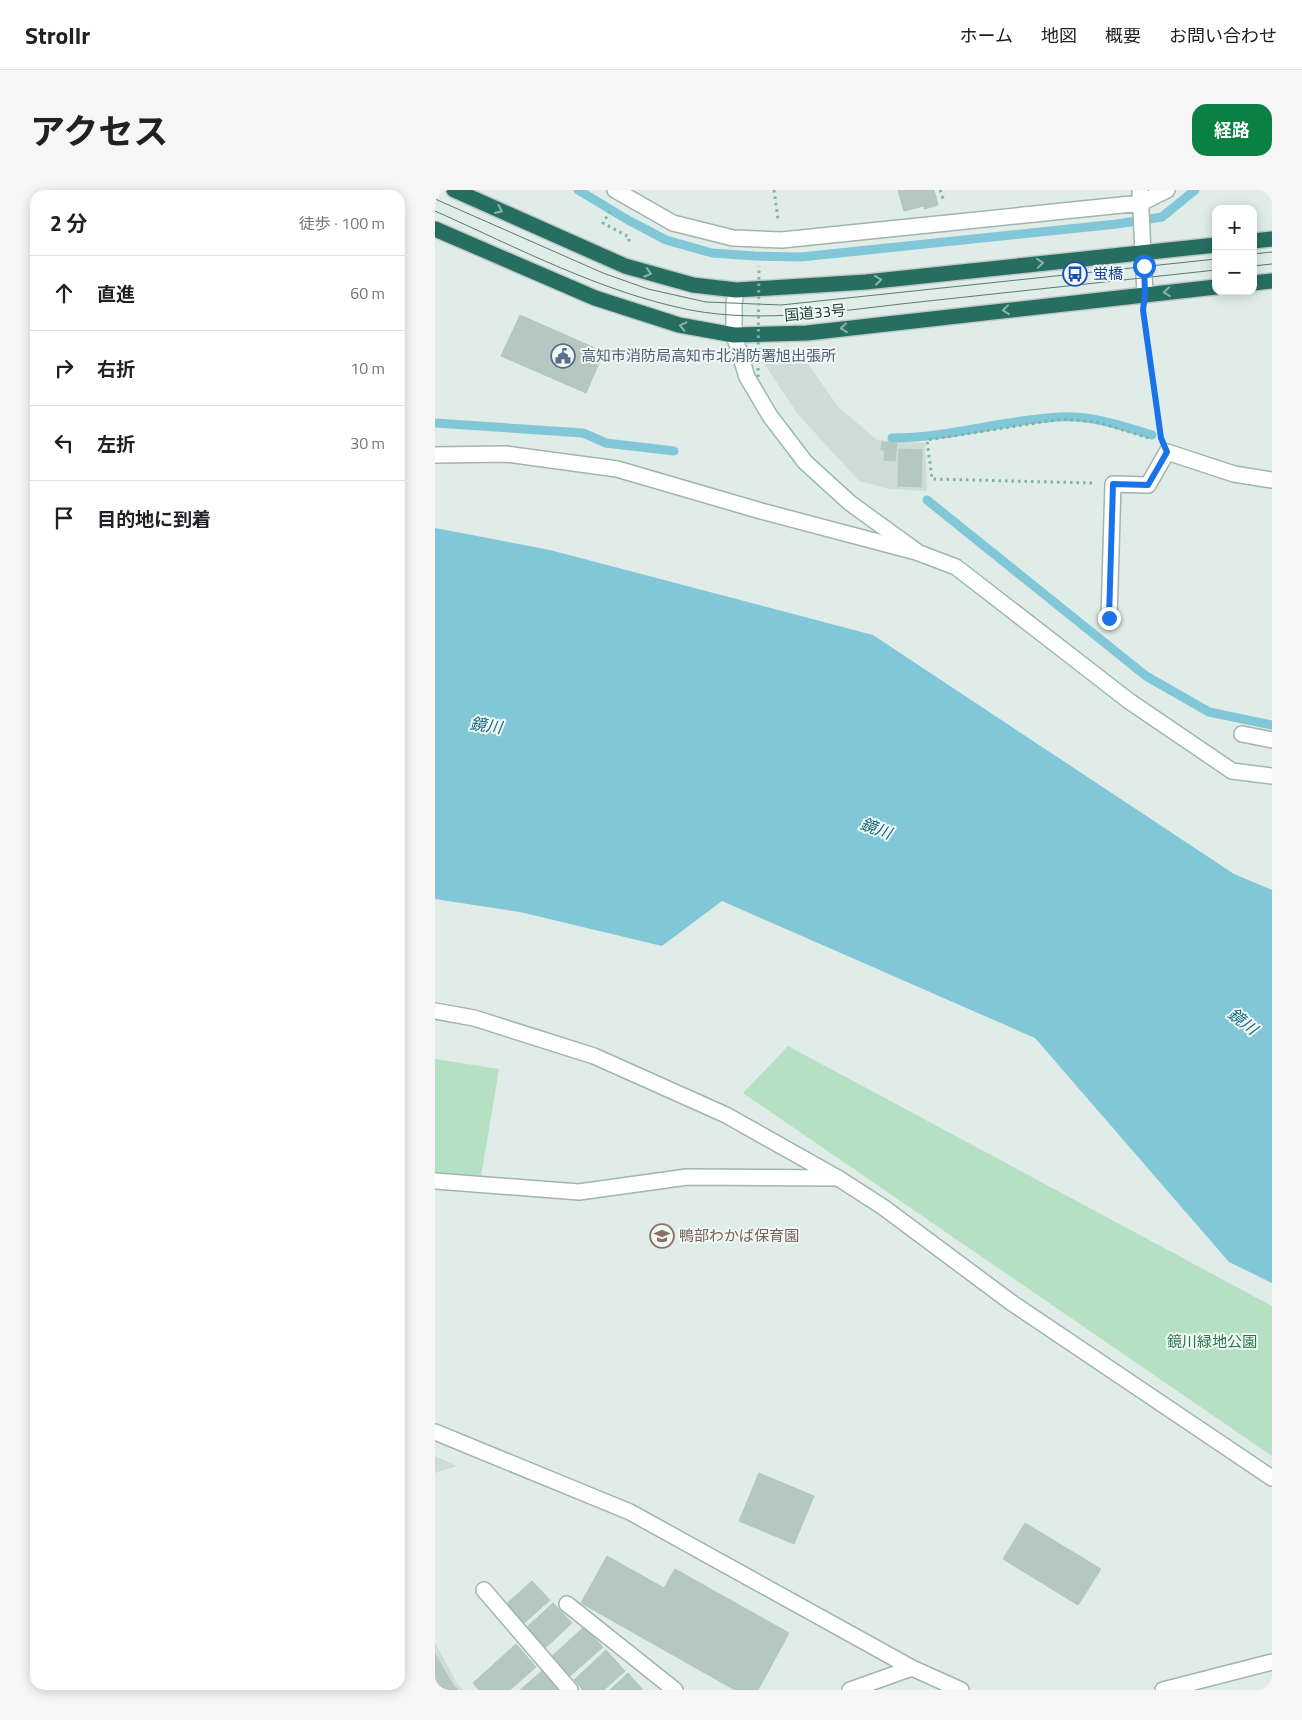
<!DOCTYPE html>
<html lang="ja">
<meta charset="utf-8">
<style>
body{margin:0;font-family:"Titillium Web","Noto Sans JP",sans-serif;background:#f6f6f6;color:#202124}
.controls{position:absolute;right:15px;top:15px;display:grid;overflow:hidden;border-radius:10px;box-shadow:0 2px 12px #0003}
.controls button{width:45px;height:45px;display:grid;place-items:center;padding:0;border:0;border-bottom:1px solid #e0e0e0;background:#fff;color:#202124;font:25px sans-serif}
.stop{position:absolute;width:15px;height:15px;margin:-11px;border:4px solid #1a73e8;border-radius:50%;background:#fff}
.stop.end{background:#1a73e8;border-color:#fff;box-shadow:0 1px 5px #0008}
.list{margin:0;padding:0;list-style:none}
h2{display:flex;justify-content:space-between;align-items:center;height:65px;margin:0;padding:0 20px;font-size:21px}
h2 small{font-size:16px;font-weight:400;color:#757577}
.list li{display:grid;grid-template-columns:32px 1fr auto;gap:15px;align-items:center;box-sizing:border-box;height:75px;padding:0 20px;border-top:1px solid #e0e0e0}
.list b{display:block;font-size:19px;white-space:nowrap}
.list em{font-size:16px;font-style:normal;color:#757577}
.icon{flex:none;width:28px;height:28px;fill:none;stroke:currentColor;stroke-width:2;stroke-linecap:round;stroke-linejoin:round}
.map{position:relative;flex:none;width:837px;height:1500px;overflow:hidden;border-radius:15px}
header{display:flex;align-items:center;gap:30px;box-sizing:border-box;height:70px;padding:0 25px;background:#fff;border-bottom:1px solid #e0e0e0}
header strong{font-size:24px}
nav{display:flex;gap:28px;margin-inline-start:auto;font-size:18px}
.intro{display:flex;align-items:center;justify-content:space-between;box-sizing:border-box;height:120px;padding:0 30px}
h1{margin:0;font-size:35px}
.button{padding:12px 22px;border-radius:15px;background:#0b8043;color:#fff;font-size:18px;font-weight:700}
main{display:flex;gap:30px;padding:0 30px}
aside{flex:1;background:#fff;border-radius:15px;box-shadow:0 2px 12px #0003}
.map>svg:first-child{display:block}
.built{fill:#cddcd6}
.green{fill:#b6e0c3}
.water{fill:#81c7d8}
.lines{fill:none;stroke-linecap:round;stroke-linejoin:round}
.stream{stroke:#81c7d8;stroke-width:9}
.building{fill:#b4c7c0;stroke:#b1c7be}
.street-casing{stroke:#a1b4af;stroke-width:18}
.secondary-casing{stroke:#9cb9b0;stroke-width:18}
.highway-casing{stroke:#c0c9c7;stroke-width:18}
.path{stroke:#7cb3a4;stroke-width:3;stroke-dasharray:2.5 4;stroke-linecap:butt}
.street{stroke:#fff;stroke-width:15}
.secondary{stroke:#fff;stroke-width:15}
.highway{stroke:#276e62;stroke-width:15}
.tram{stroke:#587a72;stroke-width:1}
.path-bridge{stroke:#7cb3a4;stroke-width:3;stroke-dasharray:2.5 4;stroke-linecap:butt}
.oneway{stroke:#8cb3ac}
.route{stroke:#1a73e8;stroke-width:6}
.labels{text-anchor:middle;stroke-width:4;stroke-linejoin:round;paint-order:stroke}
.transit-label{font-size:15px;fill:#164399;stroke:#f0f8f5;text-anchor:start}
.street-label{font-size:15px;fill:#1e3e37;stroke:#f0f8f5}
.service-label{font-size:15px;fill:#4e5e75;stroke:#f0f8f5;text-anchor:start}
.education-label{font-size:15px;fill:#785e54;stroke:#f0f8f5;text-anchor:start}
.park-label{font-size:15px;fill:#247948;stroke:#f0f8f5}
.water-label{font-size:16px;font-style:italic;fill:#126a80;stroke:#f0f8f5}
</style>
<header>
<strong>Strollr</strong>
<nav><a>ホーム</a><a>地図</a><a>概要</a><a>お問い合わせ</a></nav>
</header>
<div class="intro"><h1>アクセス</h1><a class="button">経路</a></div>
<main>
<aside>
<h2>2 分<small>徒歩 · 100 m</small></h2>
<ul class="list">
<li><svg class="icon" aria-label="ahead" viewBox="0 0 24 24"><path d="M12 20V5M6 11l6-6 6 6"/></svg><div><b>直進</b></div><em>60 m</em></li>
<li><svg class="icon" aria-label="right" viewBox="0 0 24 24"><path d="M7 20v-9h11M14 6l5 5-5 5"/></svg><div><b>右折</b></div><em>10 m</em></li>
<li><svg class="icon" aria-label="left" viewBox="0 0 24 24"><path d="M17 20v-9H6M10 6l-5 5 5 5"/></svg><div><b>左折</b></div><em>30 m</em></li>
<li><svg class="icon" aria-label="arrive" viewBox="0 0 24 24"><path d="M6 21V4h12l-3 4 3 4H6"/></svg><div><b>目的地に到着</b></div></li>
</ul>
</aside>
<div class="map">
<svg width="837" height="1500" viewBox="0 0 837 1500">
<rect width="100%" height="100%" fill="#dfece7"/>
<path class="built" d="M320,160L364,161L404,218L442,250L490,253L492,301L455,299L424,291L362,223Z
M0,1266L22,1276L0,1283Z
M0,1453L23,1495L29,1500H0Z"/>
<path class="green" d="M353,856L837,1116V1266L308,903Z
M0,869L64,879L46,986L0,982Z"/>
<path class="water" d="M0,338L115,360L438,445L799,684L837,700V1093L794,1072L600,848L287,711L227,756L85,722L0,709Z"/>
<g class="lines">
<path class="stream" d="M143,0L193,30L231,50L277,63L320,66L366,67L682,34L727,27L760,0
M0,233L148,243L171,253L239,261
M457,248C514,248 568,230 624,227C656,225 688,236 717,245
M492,310L711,486L774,522L837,535"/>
</g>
<path class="building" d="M463,0H499L503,15L489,19V16L469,21Z
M85,125L169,162L151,203L66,166Z
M447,252L462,253L460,271L449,270L450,260H446Z
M464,259L487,260L486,297L463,296Z
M324,1283L379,1306L359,1354L304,1331Z
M590,1333L666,1379L643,1415L568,1369Z
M172,1366L229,1398L240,1379L354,1443L323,1500H300L146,1413Z
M97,1391L115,1410L87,1435L69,1416Z
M118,1413L137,1433L109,1459L90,1439Z
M149,1437L168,1457L135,1486L116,1467Z
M81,1454L101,1477L75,1500H44L38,1493Z
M171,1460L190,1481L169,1500H148L139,1490Z
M0,1464L18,1495L23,1500H0Z
M107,1481L124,1500H85Z
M193,1483L208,1500H175Z"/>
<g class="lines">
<g class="street-casing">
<path id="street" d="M180,0L238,33L298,48L347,50L706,13L732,0
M705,0L710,105
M0,265L71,264L182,279L326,321L481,362
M674,428L678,294L713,295L732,262L799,284L837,290
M807,544L837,550
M0,821L39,828L159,866L291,925L403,988L448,1017L577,1113L837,1288
M0,991L144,1002L252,987L402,988
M0,1242L195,1322L477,1478L526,1500
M49,1400L135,1500
M132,1414L240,1500
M415,1500L477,1478
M728,1500L837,1472"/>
</g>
<g class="secondary-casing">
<path id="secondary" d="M301,100L299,114V145L312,187L335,226L370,272L415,313L484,363L521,377L694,511L797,581L837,586"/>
</g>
<g class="highway-casing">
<path id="highway" d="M19,0L190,76L258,95L301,100L431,92L781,55
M0,39L160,108L244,135L299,145L372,143L781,97
M818,51L837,49
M818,93L837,91"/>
</g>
<path class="path" d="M339,0L343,29
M505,0L509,11
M175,21L168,33L194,47V55
M708,126L725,243
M657,293L497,289L492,250L627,229L662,232L717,249"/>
<use href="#street" class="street"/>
<use href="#secondary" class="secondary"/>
<use href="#highway" class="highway"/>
<path class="tram" d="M0,9L168,83L213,99L271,112L346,115L781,69
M0,21C83,58 166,102 255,120C330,134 409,120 484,112C583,101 682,91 781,80
M818,64L837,62
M818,76L837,74"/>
<path class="path-bridge" d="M323,187L324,76"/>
</g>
<defs><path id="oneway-chevron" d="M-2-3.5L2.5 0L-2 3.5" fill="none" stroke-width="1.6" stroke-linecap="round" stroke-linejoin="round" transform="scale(1.25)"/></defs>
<g class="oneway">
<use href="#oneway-chevron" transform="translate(64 20) rotate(24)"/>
<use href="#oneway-chevron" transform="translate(605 73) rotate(-6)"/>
<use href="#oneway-chevron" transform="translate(213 83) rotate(16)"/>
<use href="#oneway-chevron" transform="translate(443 90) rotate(-6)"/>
<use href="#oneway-chevron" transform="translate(732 102) rotate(174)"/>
<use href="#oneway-chevron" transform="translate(571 120) rotate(174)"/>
<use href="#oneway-chevron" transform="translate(248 136) rotate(-167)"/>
<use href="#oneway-chevron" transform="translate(409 138) rotate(174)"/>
</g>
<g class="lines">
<path class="route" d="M674,428L678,294L713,295L732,262L726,248L708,120L710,104L709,76"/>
</g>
<defs>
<g id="bus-ring" transform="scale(1.25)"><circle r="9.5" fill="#f0f8f5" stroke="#1a4fb4" stroke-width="1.5"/><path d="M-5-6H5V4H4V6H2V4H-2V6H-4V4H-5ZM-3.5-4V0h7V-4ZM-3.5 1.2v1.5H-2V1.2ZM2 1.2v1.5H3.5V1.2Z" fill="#1a4fb4"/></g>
<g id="civic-ring" transform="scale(1.25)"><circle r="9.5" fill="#f0f8f5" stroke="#5c6f8a" stroke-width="1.5"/><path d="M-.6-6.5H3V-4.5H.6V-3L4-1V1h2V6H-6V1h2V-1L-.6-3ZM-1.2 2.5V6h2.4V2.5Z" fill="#5c6f8a"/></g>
<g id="school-ring" transform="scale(1.25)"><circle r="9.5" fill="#f0f8f5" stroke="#8d6e63" stroke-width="1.5"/><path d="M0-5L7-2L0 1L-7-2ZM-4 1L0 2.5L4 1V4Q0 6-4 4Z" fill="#8d6e63"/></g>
</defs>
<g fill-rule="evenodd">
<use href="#bus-ring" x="640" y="84"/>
<use href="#civic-ring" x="128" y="166"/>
<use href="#school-ring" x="227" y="1046"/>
</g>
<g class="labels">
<g class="transit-label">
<text x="658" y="89">蛍橋</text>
</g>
<g class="street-label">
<text transform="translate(380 123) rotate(-5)" y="5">国道33号</text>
</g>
<g class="service-label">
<text x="146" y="171">高知市消防局高知市北消防署旭出張所</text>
</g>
<g class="education-label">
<text x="244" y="1051">鴨部わかば保育園</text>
</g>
<g class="park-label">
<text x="777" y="1157">鏡川緑地公園</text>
</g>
<g class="water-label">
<text transform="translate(51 535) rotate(8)" y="6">鏡川</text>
<text transform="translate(441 638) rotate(20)" y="6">鏡川</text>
<text transform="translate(808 831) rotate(38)" y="6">鏡川</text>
</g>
</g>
</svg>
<div class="controls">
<button>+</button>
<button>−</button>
</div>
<div class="stop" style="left:709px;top:76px"></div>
<div class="stop end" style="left:674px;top:428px"></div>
</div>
</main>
